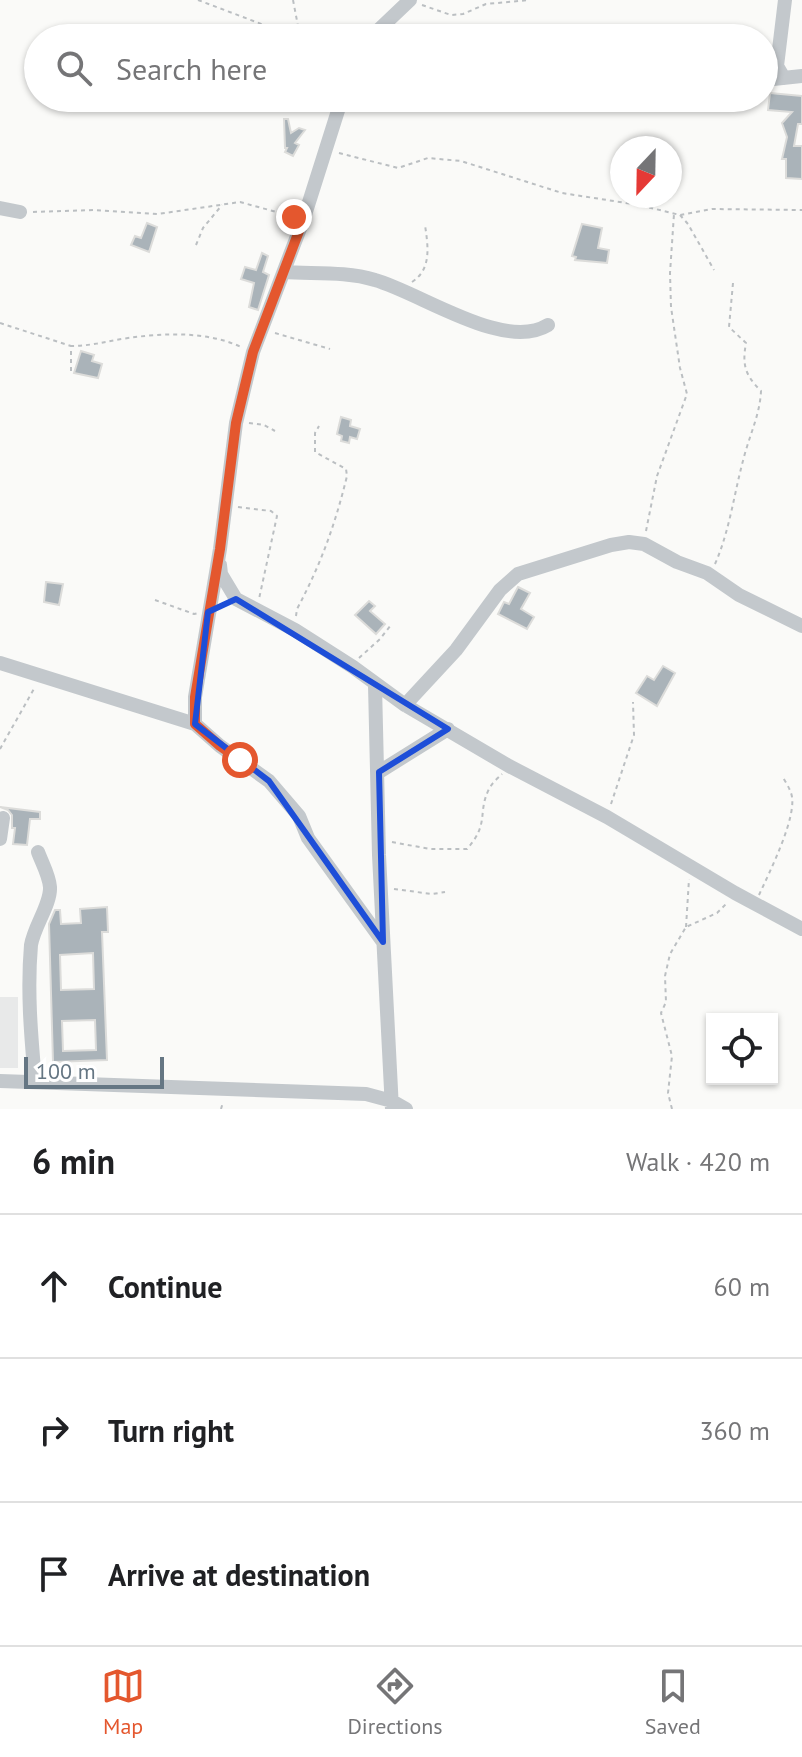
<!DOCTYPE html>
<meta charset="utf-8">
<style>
body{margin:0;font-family:"PT Sans",sans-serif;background:#f6f6f6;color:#202124}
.controls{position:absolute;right:24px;bottom:24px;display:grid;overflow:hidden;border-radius:0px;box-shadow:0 2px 6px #0004}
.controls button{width:72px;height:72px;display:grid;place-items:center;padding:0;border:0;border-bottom:2px solid #e0e0e0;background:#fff;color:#202124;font:40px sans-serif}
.compass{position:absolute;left:610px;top:136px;width:72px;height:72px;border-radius:50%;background:#fff;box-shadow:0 2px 6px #0004;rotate:202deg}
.scale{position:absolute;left:24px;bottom:20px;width:140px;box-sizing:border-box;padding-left:8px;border:4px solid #657683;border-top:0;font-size:22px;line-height:28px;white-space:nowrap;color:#657683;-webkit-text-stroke:6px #fff;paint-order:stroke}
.stop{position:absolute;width:24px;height:24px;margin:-18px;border:6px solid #e4572e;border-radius:50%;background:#fff}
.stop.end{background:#e4572e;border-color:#fff;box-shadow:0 2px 8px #0008}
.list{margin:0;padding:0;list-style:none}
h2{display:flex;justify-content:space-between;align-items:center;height:104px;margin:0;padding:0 32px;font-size:34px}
h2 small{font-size:26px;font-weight:400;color:#757577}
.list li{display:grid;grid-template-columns:52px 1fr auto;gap:24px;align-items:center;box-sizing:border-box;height:144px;padding:0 32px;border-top:2px solid #e0e0e0}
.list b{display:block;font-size:30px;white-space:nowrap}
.list em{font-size:26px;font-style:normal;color:#757577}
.icon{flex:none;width:44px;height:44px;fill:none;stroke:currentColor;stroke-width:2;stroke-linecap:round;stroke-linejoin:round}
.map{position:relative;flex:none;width:802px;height:1109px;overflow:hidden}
.search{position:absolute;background:#fff;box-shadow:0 2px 6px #0004;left:24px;right:24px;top:24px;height:88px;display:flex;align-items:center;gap:20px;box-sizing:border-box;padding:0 28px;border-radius:44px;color:#757577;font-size:30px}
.sheet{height:536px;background:#fff}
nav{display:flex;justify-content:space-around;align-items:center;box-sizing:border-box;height:112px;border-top:2px solid #e0e0e0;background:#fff;font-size:22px;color:#757577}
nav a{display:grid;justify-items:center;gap:4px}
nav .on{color:#e4572e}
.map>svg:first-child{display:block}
.built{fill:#e8e9e9}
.building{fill:#aab3b9;stroke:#dcdcda;stroke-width:2;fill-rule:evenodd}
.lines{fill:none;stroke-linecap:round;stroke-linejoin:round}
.path{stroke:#bbbfc2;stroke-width:2;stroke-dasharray:4 4;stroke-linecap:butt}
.minor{stroke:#c3c8cc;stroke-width:14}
.route{stroke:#e4572e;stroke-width:10}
.marked{fill:none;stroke:#1d4ed8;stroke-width:6;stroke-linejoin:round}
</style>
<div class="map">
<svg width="802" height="1109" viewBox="0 0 802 1109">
<rect width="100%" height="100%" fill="#fafaf8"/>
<path class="built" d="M0,997H18V1068H0Z"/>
<path class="building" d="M770,93L802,96V124H798L794,146H802V179L786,178V159H782L787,137L782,123L792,112L768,110Z
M284,119H288L291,133L299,128L305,130L295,143L299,145L293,156L285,152L287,148H285Z
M147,223L157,227L149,252L131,245L135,236L141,238Z
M582,224L602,228L598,248L609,250L607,263L575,260L576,257L572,256Z
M262,253L268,256L263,272L269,275L258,310L249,307L254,283L241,279L245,267L256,270Z
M81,351L94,355L92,361L102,364L98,378L74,373Z
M341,417L351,420L350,426L360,429L357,439L350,437L349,443L341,441L342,436L337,434Z
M46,582L63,584L59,605L44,602Z
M518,587L530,593L521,609L534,617L527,629L498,614L504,602L509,604Z
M369,601L375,606L370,611L385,624L376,634L355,615Z
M663,666L675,673L657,706L636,693L647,676L654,680Z
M0,807L40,812V819H30L27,845L13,844L15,828H12V815L8,810Z
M107,907L108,932H102L107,1060L53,1062L49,924L55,910H60L61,924L81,923L80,909ZM93,953L94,989L61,990L60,955ZM95,1020L96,1050L63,1051L62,1021Z"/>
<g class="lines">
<path class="path" d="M198,0L293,36L306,37
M293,0L298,26L309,38
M422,5L451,15L463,14L486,4L530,0
M339,153L398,168L428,158L461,161L562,193L639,205L680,215L712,209L802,210
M33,212L94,210L158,214L240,202L291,216
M680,215L688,224L714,270
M196,245L203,228L222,205
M412,282C432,269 428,246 425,225
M0,323L71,346
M275,333L330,349
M71,371V346C91,346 108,341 128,338C164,333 207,331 241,347
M249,423L264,425L275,431
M238,507L271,511L277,516L259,599
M646,531L657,476L687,394L680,368L671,307L670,273L674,214
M715,564C730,530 734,493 744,457C750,434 760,414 761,391C745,375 742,365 746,343L729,327L733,283
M155,600L194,614L199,613
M296,616L297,609C321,564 335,525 347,476L346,469L315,452V433L319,426
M359,658L380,639L391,625
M0,749L35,687
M611,804L634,735L633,702
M392,842L430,849H467C490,823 477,813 489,789C492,783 498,778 502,774
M394,889L432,894L445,892
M759,895C769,873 799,814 791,793C789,787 785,781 782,776
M686,927L689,879
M221,1109L223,1102
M672,1109L668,1093L672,1056L661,1013L666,1002L665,976L670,954L686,927L717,913L727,903"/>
<path class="minor" d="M370,38L410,0
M784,78L777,66L785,0
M764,80L802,76
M342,98L304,218L253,352L236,423L220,549L195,697V724L220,746L269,781L299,816L308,838L383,942
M0,208L20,212
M284,272C314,274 346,271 375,280C421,293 504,352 548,325
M220,565L221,574L236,599L295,630L353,667L405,705L509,766L607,817L735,893L802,929
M0,663L195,724
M375,685L379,855L392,1109
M405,705L456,650L500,590L518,574L611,545L629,542L644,544L677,562L707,573L739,595L802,626
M379,772L448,729
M0,839L3,818
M0,1081L366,1094L392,1101L406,1109
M35,1081C31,1035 27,991 31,945C34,926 51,904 50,887C49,875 42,863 38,852"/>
</g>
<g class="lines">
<path class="route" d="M240,760L220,746L195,724V697L220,549L236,423L253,352L304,218L294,217"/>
</g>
<path class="marked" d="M236,599L448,729L379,772L383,942L269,781L195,724L208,612Z"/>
</svg>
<div class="controls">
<button><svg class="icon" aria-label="locate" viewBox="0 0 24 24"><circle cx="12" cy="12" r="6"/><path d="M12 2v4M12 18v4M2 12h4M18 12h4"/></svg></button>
</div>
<svg class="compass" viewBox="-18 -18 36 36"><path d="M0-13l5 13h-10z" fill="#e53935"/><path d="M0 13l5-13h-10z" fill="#757577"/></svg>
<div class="scale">100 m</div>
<div class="stop" style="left:240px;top:760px"></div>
<div class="stop end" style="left:294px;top:217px"></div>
<div class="search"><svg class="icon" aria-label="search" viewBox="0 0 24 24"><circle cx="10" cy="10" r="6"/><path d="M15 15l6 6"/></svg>Search here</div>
</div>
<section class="sheet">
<h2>6 min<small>Walk · 420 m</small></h2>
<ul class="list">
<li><svg class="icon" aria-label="ahead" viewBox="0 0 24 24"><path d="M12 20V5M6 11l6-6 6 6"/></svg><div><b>Continue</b></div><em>60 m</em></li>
<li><svg class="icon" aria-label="right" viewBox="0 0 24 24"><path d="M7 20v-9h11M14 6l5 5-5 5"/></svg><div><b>Turn right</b></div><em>360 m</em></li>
<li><svg class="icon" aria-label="arrive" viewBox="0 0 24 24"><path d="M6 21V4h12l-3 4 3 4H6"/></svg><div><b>Arrive at destination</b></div></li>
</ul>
</section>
<nav>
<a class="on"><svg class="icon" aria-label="map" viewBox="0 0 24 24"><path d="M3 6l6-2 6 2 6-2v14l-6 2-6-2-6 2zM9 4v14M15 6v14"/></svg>Map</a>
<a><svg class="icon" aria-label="directions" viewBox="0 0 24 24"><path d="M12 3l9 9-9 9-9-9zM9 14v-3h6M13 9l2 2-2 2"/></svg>Directions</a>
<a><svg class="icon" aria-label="saved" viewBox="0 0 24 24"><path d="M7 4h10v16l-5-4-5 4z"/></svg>Saved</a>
</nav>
